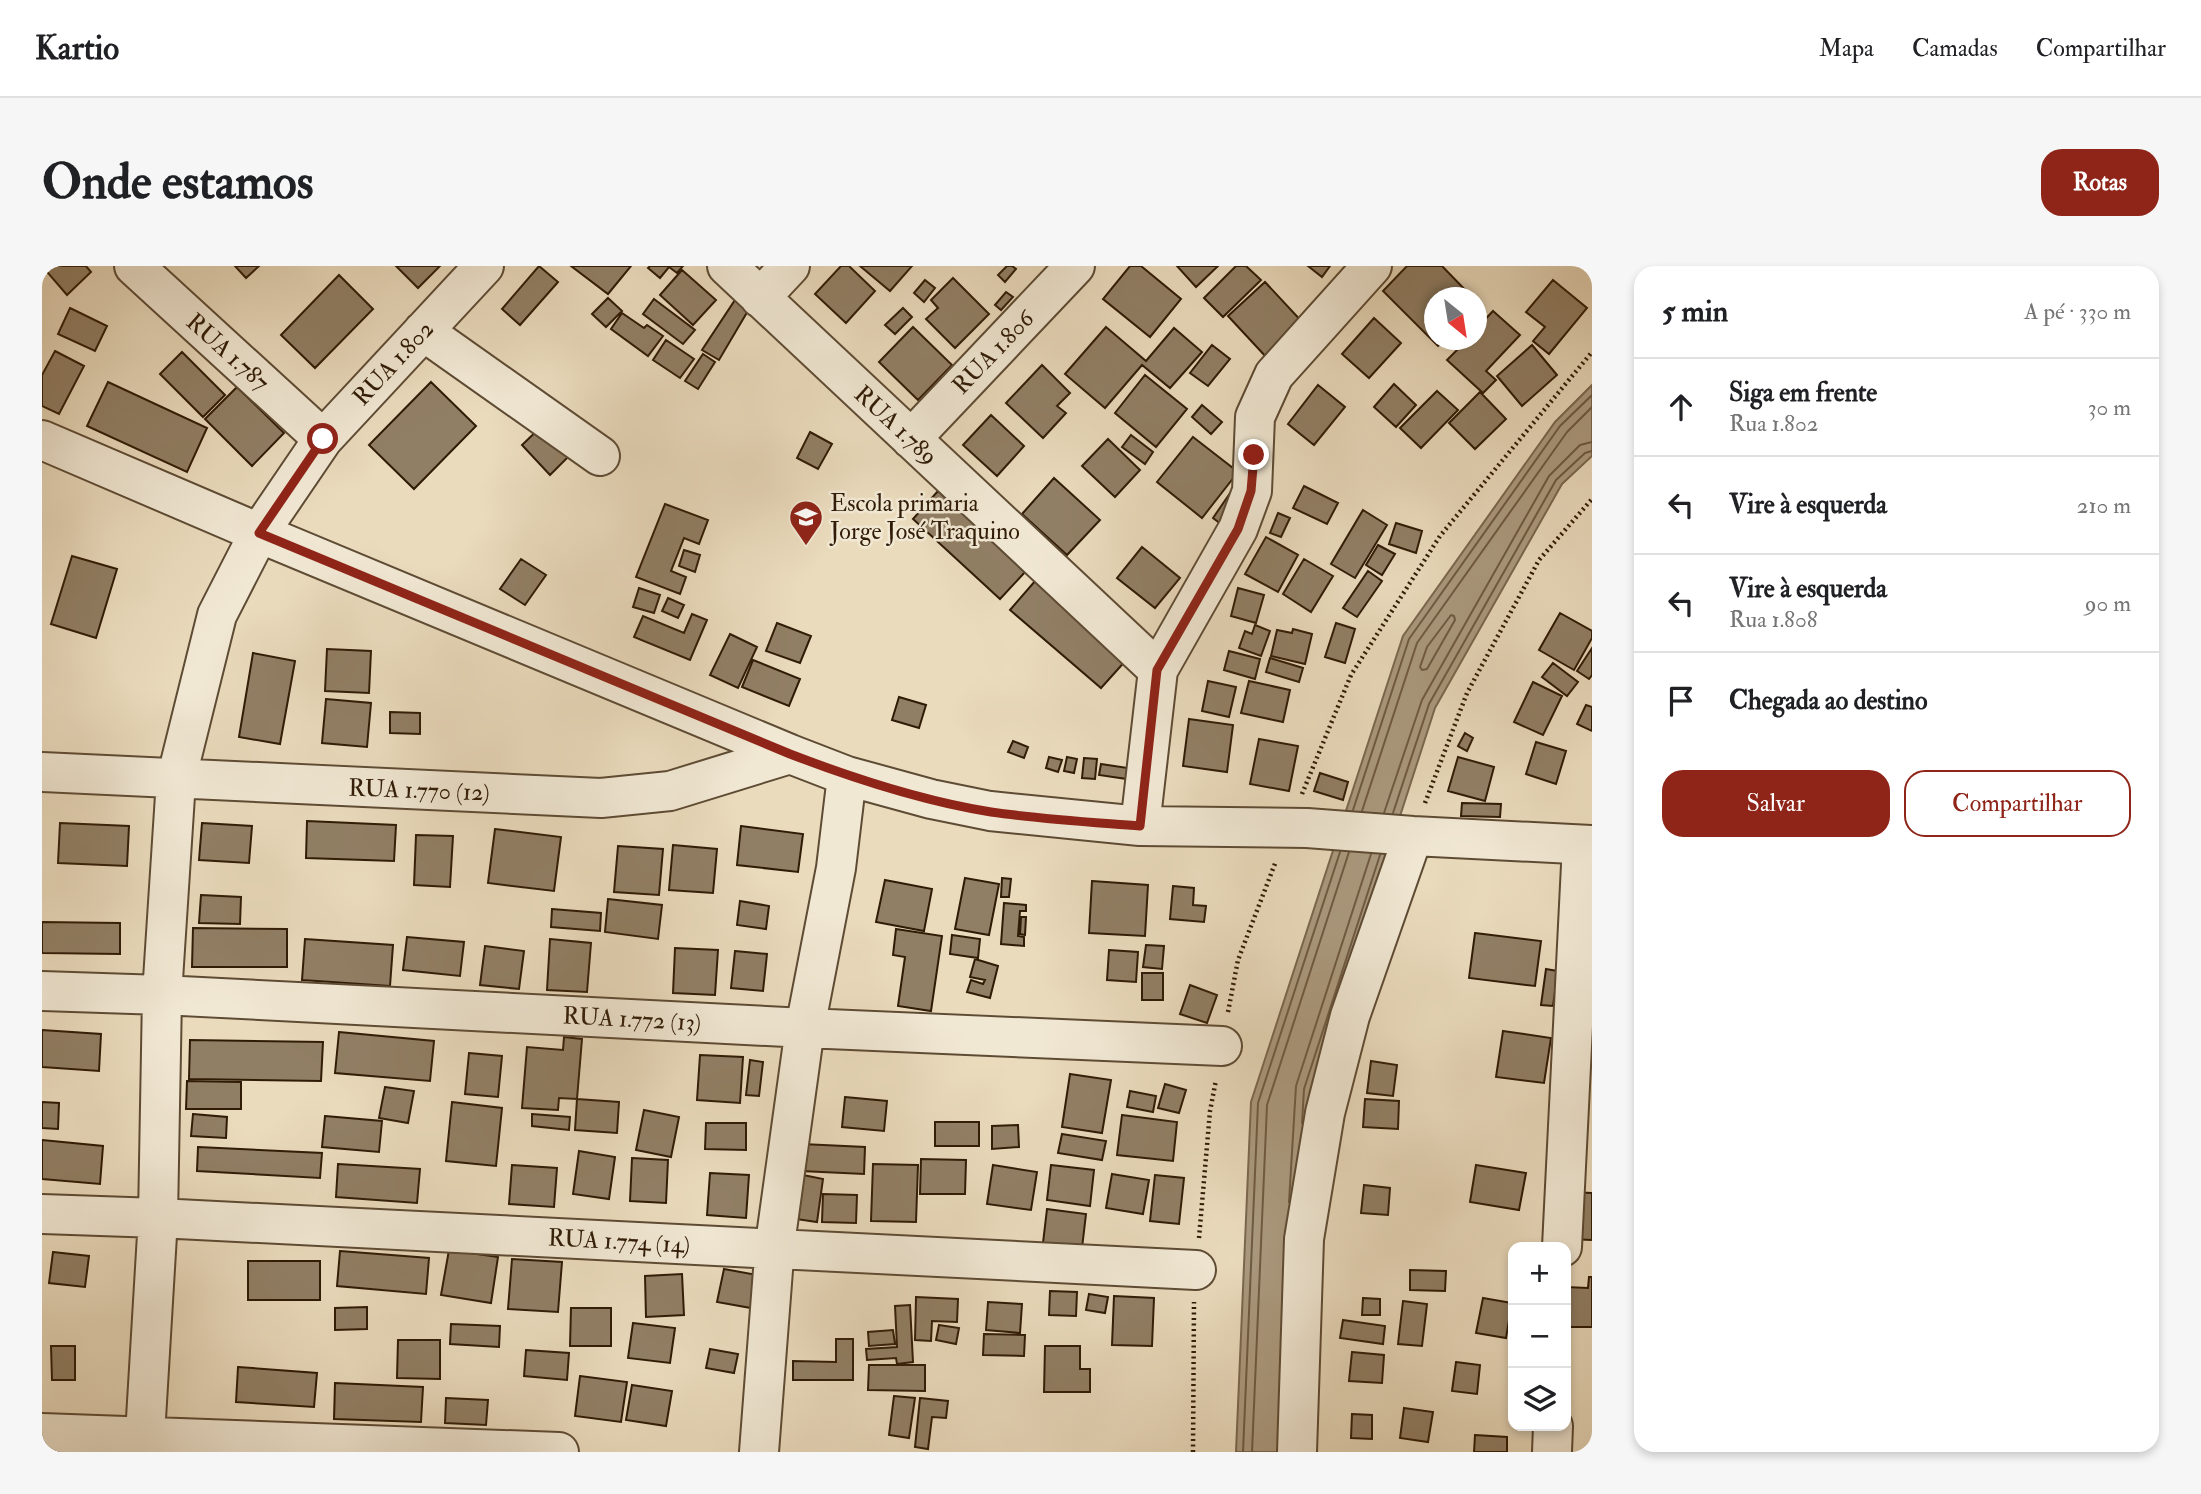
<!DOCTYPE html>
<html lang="pt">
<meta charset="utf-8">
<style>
body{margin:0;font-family:"IM FELL Double Pica",serif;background:#f6f6f6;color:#202124}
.controls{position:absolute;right:21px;bottom:21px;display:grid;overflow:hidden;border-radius:14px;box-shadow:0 4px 10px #0003}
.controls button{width:63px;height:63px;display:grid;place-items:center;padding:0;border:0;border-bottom:2px solid #e0e0e0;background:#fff;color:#202124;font:35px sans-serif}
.compass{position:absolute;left:1382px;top:21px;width:63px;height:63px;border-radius:50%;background:#fff;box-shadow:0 4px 10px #0003;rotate:150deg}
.stop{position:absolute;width:21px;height:21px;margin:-16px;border:5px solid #8f2418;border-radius:50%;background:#fff}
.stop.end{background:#8f2418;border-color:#fff;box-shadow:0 2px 7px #0008}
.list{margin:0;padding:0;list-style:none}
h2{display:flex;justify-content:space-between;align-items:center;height:91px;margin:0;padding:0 28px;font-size:30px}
h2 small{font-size:23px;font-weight:400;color:#757577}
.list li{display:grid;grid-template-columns:46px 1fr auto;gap:21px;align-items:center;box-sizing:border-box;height:98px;padding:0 28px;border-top:2px solid #e0e0e0}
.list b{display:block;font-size:26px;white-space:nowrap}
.list p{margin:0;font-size:23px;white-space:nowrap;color:#757577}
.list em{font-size:23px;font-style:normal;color:#757577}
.actions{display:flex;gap:14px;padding:21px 28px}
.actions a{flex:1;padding:16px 0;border:2px solid #8f2418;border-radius:21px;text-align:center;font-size:24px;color:#8f2418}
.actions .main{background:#8f2418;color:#fff}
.icon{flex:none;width:38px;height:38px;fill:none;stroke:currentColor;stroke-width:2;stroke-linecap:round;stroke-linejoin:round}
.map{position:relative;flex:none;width:1550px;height:1186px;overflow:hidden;border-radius:21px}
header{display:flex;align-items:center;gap:42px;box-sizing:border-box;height:98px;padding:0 35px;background:#fff;border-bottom:2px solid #e0e0e0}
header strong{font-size:33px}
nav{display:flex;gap:38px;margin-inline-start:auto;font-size:24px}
.intro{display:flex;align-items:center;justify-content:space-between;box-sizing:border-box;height:168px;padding:0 42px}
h1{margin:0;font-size:49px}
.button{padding:18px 32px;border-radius:21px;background:#8f2418;color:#fff;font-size:24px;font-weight:700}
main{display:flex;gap:42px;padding:0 42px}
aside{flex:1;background:#fff;border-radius:21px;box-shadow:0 4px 10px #0003}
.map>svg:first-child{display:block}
.water{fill:#ab9a7f;stroke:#7a674f;stroke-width:2}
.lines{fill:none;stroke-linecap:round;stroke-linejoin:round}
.shore{stroke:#6e5a42;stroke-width:2}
.building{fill:#917f65;stroke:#301b06;stroke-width:2}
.minor-casing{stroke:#5e4b34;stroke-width:42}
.path{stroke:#301b06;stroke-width:4.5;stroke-dasharray:2 3.5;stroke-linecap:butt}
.minor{stroke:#f1e8d4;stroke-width:38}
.route{stroke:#8f2418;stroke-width:9}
.labels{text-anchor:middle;stroke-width:5;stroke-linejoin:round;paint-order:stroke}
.street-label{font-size:24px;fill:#301b06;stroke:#f1e8d4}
.poi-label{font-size:24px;fill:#301b06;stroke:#f1e8d4;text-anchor:start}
</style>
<header>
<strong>Kartio</strong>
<nav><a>Mapa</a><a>Camadas</a><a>Compartilhar</a></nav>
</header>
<div class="intro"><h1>Onde estamos</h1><a class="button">Rotas</a></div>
<main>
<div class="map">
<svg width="1550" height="1186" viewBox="0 0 1550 1186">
<rect width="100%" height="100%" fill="#eadbbd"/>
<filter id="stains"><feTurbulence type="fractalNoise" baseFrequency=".00286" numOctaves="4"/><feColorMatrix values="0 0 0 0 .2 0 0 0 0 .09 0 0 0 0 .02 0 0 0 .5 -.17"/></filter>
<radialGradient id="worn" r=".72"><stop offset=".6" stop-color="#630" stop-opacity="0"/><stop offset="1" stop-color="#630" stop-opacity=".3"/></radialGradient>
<path class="water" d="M1550,119V190L1520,218L1393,442L1269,825L1249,1186H1194L1209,836L1361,370L1513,156Z"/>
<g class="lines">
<path class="shore" d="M1409,349L1412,350L1413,354L1385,403L1380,404L1378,401L1385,381Z
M1311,544L1367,373L1518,160L1550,129
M1320,545L1375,377L1525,166L1550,141
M1342,547L1380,434L1507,210L1538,179L1550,176
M1351,547L1387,438L1514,214L1543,187L1550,185
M1260,857L1262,823L1338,589
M1247,936L1254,820L1329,588
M1201,1186L1216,837L1298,586
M1210,1186L1225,839L1307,586"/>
</g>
<path class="building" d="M0,0H44L49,6L25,29Z
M193,0H217L204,12Z
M354,0H398L376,22Z
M497,0L516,16L478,59L460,43Z
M529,0H589L566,28Z
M608,0H641L635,7L627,1L618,12L606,2Z
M799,0H807L833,25L804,57L773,28Z
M818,0H870L848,25Z
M965,0H970L974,3L963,16L956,9Z
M1088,0H1099L1139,33L1108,71L1061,33Z
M1135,0H1176L1154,21Z
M1194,0H1204L1219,14L1181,51L1162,32Z
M1266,0H1288L1280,11Z
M1365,0H1400L1431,32H1392V74H1403L1396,80L1341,25Z
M640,4L674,34L651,59L618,29Z
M297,9L331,43L273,102L239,69Z
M911,12L947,48L913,82L884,53L896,42L889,34Z
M883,14L893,22L882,36L872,27Z
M1511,14L1545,42L1507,88L1491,75L1503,61L1484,46Z
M1223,16L1263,59L1226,93L1186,50Z
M964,26L971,31L959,44L953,39Z
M566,32L580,45L564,61L550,48Z
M612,33L653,64L641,78L601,48Z
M693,34L707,43L677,94L660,84Z
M28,42L65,60L53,85L16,68Z
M861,42L870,51L853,68L843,59Z
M1451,45L1478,69L1444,105L1454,114L1441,127L1405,94L1425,74H1434V63Z
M580,47L602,62L605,59L621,70L606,90L569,63Z
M1332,52L1359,77L1327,112L1300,88Z
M871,61L910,99L876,134L837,96Z
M1064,61L1104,95L1132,62L1160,86L1128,122L1100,99L1063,142L1023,108Z
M624,74L652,93L638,112L611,94Z
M1170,79L1188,93L1166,120L1148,107Z
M1490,79L1515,109L1480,140L1455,110Z
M13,85L42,100L17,148L0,140V109Z
M140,86L183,129L161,151L118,108Z
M661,88L673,96L656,123L643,115Z
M1000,99L1028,127L1015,140L1024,147L1001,172L964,137Z
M1103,109L1145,143L1114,181L1073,147Z
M66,116L165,162L145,206L45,160Z
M389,116L434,160L372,223L327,179Z
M1352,118L1374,139L1354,161L1332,141Z
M1276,119L1303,141L1272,179L1246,158Z
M195,121L242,167L210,200L163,153Z
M1395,125L1416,144L1379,182L1358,162Z
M1438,126L1464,153L1433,183L1407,157Z
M1160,139L1180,156L1169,168L1150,151Z
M949,149L982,180L955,210L921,179Z
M502,158L530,187L508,209L480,179Z
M768,166L790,178L776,203L755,192Z
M1089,169L1111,186L1103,198L1080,181Z
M1151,171L1196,206L1160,252L1115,216Z
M1066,173L1098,204L1073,231L1040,200Z
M1012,212L1058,254L1025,289L980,248Z
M1195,217L1183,261L1171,252Z
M1262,220L1296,237L1285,258L1251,242Z
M896,225L984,305L958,333L871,253Z
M623,238L666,254L657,278L642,272L629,305L644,311L638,328L594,311Z
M1321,244L1345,259L1313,312L1289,298Z
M1236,247L1248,252L1239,271L1228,267Z
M1354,257L1380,265L1374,287L1347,278Z
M1224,271L1256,289L1236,326L1203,308Z
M1336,279L1353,288L1340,309L1324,299Z
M1100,281L1138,312L1113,342L1075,312Z
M642,284L658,289L653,306L637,300Z
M30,290L75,303L54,372L9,358Z
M479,293L504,309L483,339L458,323Z
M1262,293L1291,310L1269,346L1241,328Z
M1326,305L1340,315L1315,351L1301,342Z
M994,314L1086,392L1059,422L968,344Z
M597,322L618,329L612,347L591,341Z
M1196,322L1222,329L1214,357L1189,350Z
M626,332L642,339L636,352L620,345Z
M1518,347L1550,365V372L1532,404L1497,384Z
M650,348L665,354L648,394L592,371L601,350L642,367Z
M735,357L769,370L758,397L724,385Z
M1294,357L1313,363L1303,397L1283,391Z
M1213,359L1228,365L1219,390L1197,382L1203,365L1210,368Z
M1251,363L1270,368L1263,398L1229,390L1235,364L1250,367Z
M688,368L715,381L696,422L668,409Z
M1550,382V409L1547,413L1535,405Z
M285,383L329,385L327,427L283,425Z
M1187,385L1218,393L1213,413L1182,404Z
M211,387L253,395L238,478L197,471Z
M1228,392L1261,402L1257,416L1224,406Z
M711,394L758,413L747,440L700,421Z
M1511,397L1536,416L1525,430L1500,411Z
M1166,415L1194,421L1187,451L1160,445Z
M1207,415L1248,424L1241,456L1199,447Z
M1491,416L1520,430L1501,469L1472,456Z
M857,431L884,439L877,462L850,454Z
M284,433L329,437L325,481L280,477Z
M1544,439L1550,441V465L1535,458Z
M348,446L378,447V468L348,467Z
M1147,453L1191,459L1185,506L1141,500Z
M1423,467L1431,472L1425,485L1416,480Z
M1217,473L1256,480L1247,525L1208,518Z
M971,475L986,481L982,492L966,486Z
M1494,476L1524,485L1514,518L1484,508Z
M1007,491L1020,494L1016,506L1004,502Z
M1025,491L1035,493L1032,507L1022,505Z
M1416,491L1452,501L1443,535L1406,525Z
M1042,492L1055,493L1053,513L1040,512Z
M1059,498L1086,502L1085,513L1057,509Z
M1278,507L1306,516L1301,534L1272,525Z
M1420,537L1459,538L1458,551L1419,550Z
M265,555L354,559L352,595L264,592Z
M18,557L87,560L85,600L16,597Z
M160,557L210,560L207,597L157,594Z
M699,560L761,568L756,606L695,599Z
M453,563L519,571L512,625L446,617Z
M374,569L411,570L408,621L372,619Z
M631,579L675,583L671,627L627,624Z
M576,580L621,583L617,629L572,626Z
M923,612L957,618L947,669L913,663Z
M960,612L969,613L967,631H959Z
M843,614L890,623L882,665L834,656Z
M1050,615L1106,619L1103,670L1047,667Z
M1131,620L1152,622L1151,639L1164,640L1162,656L1128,653Z
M159,629L199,631L198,658L157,657Z
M566,633L620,639L616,673L563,666Z
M698,635L727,640L724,663L695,659Z
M962,637L984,639V645H978L976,670L982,671V680L959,678Z
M510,643L559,647L558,665L509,661Z
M979,651H984L983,669L978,668Z
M0,656L78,657V688L0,687Z
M151,662L245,663V701H150Z
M854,663L900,670L889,745L856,740L863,691L851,689Z
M1433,667L1499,675L1493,720L1427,712Z
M910,669L938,673L936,692L908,688Z
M365,671L422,676L418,710L361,704Z
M263,673L351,679L348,720L260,714Z
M508,673L549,677L545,726L505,724Z
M1104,679L1122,680L1120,703L1101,701Z
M443,680L482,685L477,723L438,719Z
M633,682L676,684L673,729L631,727Z
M1067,684L1096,686L1094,716L1065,714Z
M693,685L725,688L721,725L689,722Z
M933,693L956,700L948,732L925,726L929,714L941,718L943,714L928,711Z
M1504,703L1516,705L1511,740L1499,739Z
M1100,707H1121V734H1100Z
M1148,719L1175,729L1165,757L1138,748Z
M0,764L59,768L57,805L0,801Z
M1461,765L1509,772L1502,817L1454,811Z
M297,766L392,775L388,815L293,807Z
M522,771L540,773L535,833L517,832L516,844L480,842L485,781L521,784Z
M148,774L281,776L279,815L147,813Z
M427,787L460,790L456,831L423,828Z
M658,789L701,791L698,837L655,834Z
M708,794L721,796L717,830L704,829Z
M1329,795L1355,799L1351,830L1325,827Z
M1028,808L1069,814L1060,867L1020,861Z
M145,815L199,816V843H144Z
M1123,818L1144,824L1137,847L1116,842Z
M343,821L372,825L366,857L337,852Z
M1088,825L1114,830L1111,846L1085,841Z
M803,831L845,835L842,865L800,861Z
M535,833L577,836L575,867L533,864Z
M1323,833L1357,835L1356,863L1321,861Z
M0,836L17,837L16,863L0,862Z
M410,836L460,842L454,900L404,895Z
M602,844L637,851L629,891L594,884Z
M151,848L185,851L184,872L149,870Z
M490,848L528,851L527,864L490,860Z
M1080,849L1135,856L1131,895L1075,889Z
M283,850L340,855L337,886L280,881Z
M893,856H937V880H893Z
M664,857H704V884L663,883Z
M976,859L977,881L950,883V860Z
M1020,868L1064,875L1060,894L1016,887Z
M0,874L61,880L58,918L0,913Z
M760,878L823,881L822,908L759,905Z
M156,881L280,887L278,912L155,905Z
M537,885L573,891L567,933L531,928Z
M590,892L626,894L624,937L588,935Z
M879,893L924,894L923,928H878Z
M296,898L378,903L375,937L294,931Z
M831,898L876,899L874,956L829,955Z
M470,899L515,902L512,941L467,938Z
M951,899L995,906L989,944L945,938Z
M1009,899L1052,904L1048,940L1005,934Z
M1434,899L1484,907L1477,944L1428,936Z
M668,907L707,909L704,952L665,949Z
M1070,908L1107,914L1101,948L1064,942Z
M761,909L781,913L775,956L754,953Z
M1113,909L1142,912L1137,958L1108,955Z
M1322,919L1348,922L1346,949L1319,947Z
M1529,926L1550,927V974L1527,973Z
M781,928L815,929L814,957L780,956Z
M1005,943L1044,948L1040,982L1001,977Z
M407,984L456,991L449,1037L399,1029Z
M298,985L387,992L384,1028L295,1020Z
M11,986L47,990L43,1021L7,1017Z
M470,993L520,996L516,1046L466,1043Z
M206,995H278V1034H206Z
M682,1003L715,1009L709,1042L675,1036Z
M1368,1004L1404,1005L1403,1025L1368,1024Z
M640,1008L642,1049L604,1051L603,1010Z
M1547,1011H1550V1061H1524V1021L1546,1022Z
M1008,1025L1035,1026L1034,1050L1007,1049Z
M1047,1028L1066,1031L1063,1047L1044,1044Z
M1072,1030L1112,1032L1110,1080L1070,1079Z
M874,1031L916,1033L915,1056L890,1055L889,1075L873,1074Z
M1321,1032L1338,1033V1049H1320Z
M1441,1032L1470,1037L1464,1072L1434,1067Z
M1361,1035L1385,1038L1380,1080L1356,1078Z
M946,1036L980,1038L978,1067L944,1064Z
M868,1039L871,1096L855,1098L854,1092L825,1094L824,1083L855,1081L853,1040Z
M325,1041V1063L293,1064V1042Z
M529,1042H569V1080H528Z
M1301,1054L1343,1060L1341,1078L1298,1072Z
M591,1057L633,1062L628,1097L586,1092Z
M409,1058L458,1060L457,1081L408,1078Z
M897,1059L917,1062L914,1078L894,1074Z
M851,1064L853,1078L827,1080L826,1066Z
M942,1068L983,1069L982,1090L941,1089Z
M794,1073H811V1114H751V1095L794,1096Z
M356,1074H398V1113L355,1112Z
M9,1080H33V1114H10Z
M1003,1080H1038V1103H1048V1126H1002Z
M668,1083L696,1088L692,1107L664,1102Z
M484,1084L527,1087L525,1114L482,1110Z
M1310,1086L1342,1089L1340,1117L1307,1115Z
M1414,1096L1438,1099L1435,1128L1410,1125Z
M827,1099H883V1125L826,1124Z
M196,1101L275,1107L272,1141L194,1136Z
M538,1110L585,1116L579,1156L533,1150Z
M293,1117L381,1121L379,1156L292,1153Z
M590,1119L630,1125L624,1160L584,1154Z
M852,1130L873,1132L867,1172L847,1169Z
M404,1132L446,1134L444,1159L403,1157Z
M878,1132L906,1135L904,1152L890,1151L886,1183L873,1181Z
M1362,1142L1391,1146L1386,1176L1358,1172Z
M1310,1148L1330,1149V1173L1309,1172Z
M1433,1169L1465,1171V1186H1432Z"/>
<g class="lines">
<g class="minor-casing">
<path id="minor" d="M92,0L281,173
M685,0L1116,404
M718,32L748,0
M381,65L558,190
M869,173L1033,0
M0,174L217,267L748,488L805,510L889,533L948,545L1098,560L1265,562L1371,570L1550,579
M0,506L559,532L628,525L748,488
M1098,560L1116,404L1196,263L1210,225L1213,151L1232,109L1330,0
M0,725L120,729L763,762L1180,780
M0,948L116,952L1154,1004
M1520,981L1540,579
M0,1167L517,1186
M102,1186L116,952L120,729L134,514L175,349L217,267L281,173L442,0
M717,1186L733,978L763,762L794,602L805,510
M1255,1186L1262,973L1283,847L1308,750L1371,570
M1510,1186L1511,1160"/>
</g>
<path class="path" d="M1260,528L1309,409L1398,270L1550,86
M1383,537L1425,427L1497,294L1550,233
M1186,746L1196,694L1234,595
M1157,972L1168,845L1174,814
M1151,1186L1152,1036"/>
<use href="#minor" class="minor"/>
</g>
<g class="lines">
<path class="route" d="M281,173L217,267L748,488C813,513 880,535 949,546C998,553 1048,556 1098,560L1115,404L1196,263L1209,225L1212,189"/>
</g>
<defs>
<g id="school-pin" transform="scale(1.75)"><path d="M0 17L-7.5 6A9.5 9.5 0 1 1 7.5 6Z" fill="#8f2418" stroke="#f1e8d4"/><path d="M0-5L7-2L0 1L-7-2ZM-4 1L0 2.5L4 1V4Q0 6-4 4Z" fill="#fff"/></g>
</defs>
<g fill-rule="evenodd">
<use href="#school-pin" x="764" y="251"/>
</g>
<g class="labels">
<g class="street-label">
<text transform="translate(186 86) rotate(42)" y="8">RUA 1.787</text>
<text transform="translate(951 86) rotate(-46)" y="8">RUA 1.806</text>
<text transform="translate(351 97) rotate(-47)" y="8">RUA 1.802</text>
<text transform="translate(854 159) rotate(43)" y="8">RUA 1.789</text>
<text transform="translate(377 524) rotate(2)" y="8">RUA 1.770 (12)</text>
<text transform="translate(590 753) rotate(3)" y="8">RUA 1.772 (13)</text>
<text transform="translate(577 975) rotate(3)" y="8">RUA 1.774 (14)</text>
</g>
<g class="poi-label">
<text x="788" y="245">Escola primaria<tspan x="788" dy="28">Jorge José Traquino</tspan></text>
</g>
</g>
<rect width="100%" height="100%" filter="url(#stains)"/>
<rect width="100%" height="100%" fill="url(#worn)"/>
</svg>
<div class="controls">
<button>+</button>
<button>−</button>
<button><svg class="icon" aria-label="layers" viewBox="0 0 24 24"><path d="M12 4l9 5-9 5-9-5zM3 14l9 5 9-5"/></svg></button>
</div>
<svg class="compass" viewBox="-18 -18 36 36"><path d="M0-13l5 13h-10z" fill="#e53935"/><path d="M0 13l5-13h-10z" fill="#757577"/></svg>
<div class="stop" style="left:281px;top:173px"></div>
<div class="stop end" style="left:1212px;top:189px"></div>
</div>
<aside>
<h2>5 min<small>A pé · 330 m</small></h2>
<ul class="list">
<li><svg class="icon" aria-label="ahead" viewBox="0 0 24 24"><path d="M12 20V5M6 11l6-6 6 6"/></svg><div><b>Siga em frente</b><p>Rua 1.802</p></div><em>30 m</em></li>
<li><svg class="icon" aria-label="left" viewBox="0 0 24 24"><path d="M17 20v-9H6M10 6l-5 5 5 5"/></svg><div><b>Vire à esquerda</b></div><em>210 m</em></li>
<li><svg class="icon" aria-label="left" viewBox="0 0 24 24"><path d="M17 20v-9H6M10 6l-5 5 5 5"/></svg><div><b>Vire à esquerda</b><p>Rua 1.808</p></div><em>90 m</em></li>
<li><svg class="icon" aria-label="arrive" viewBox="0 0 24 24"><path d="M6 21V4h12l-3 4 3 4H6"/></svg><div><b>Chegada ao destino</b></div></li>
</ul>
<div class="actions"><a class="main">Salvar</a><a>Compartilhar</a></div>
</aside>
</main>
